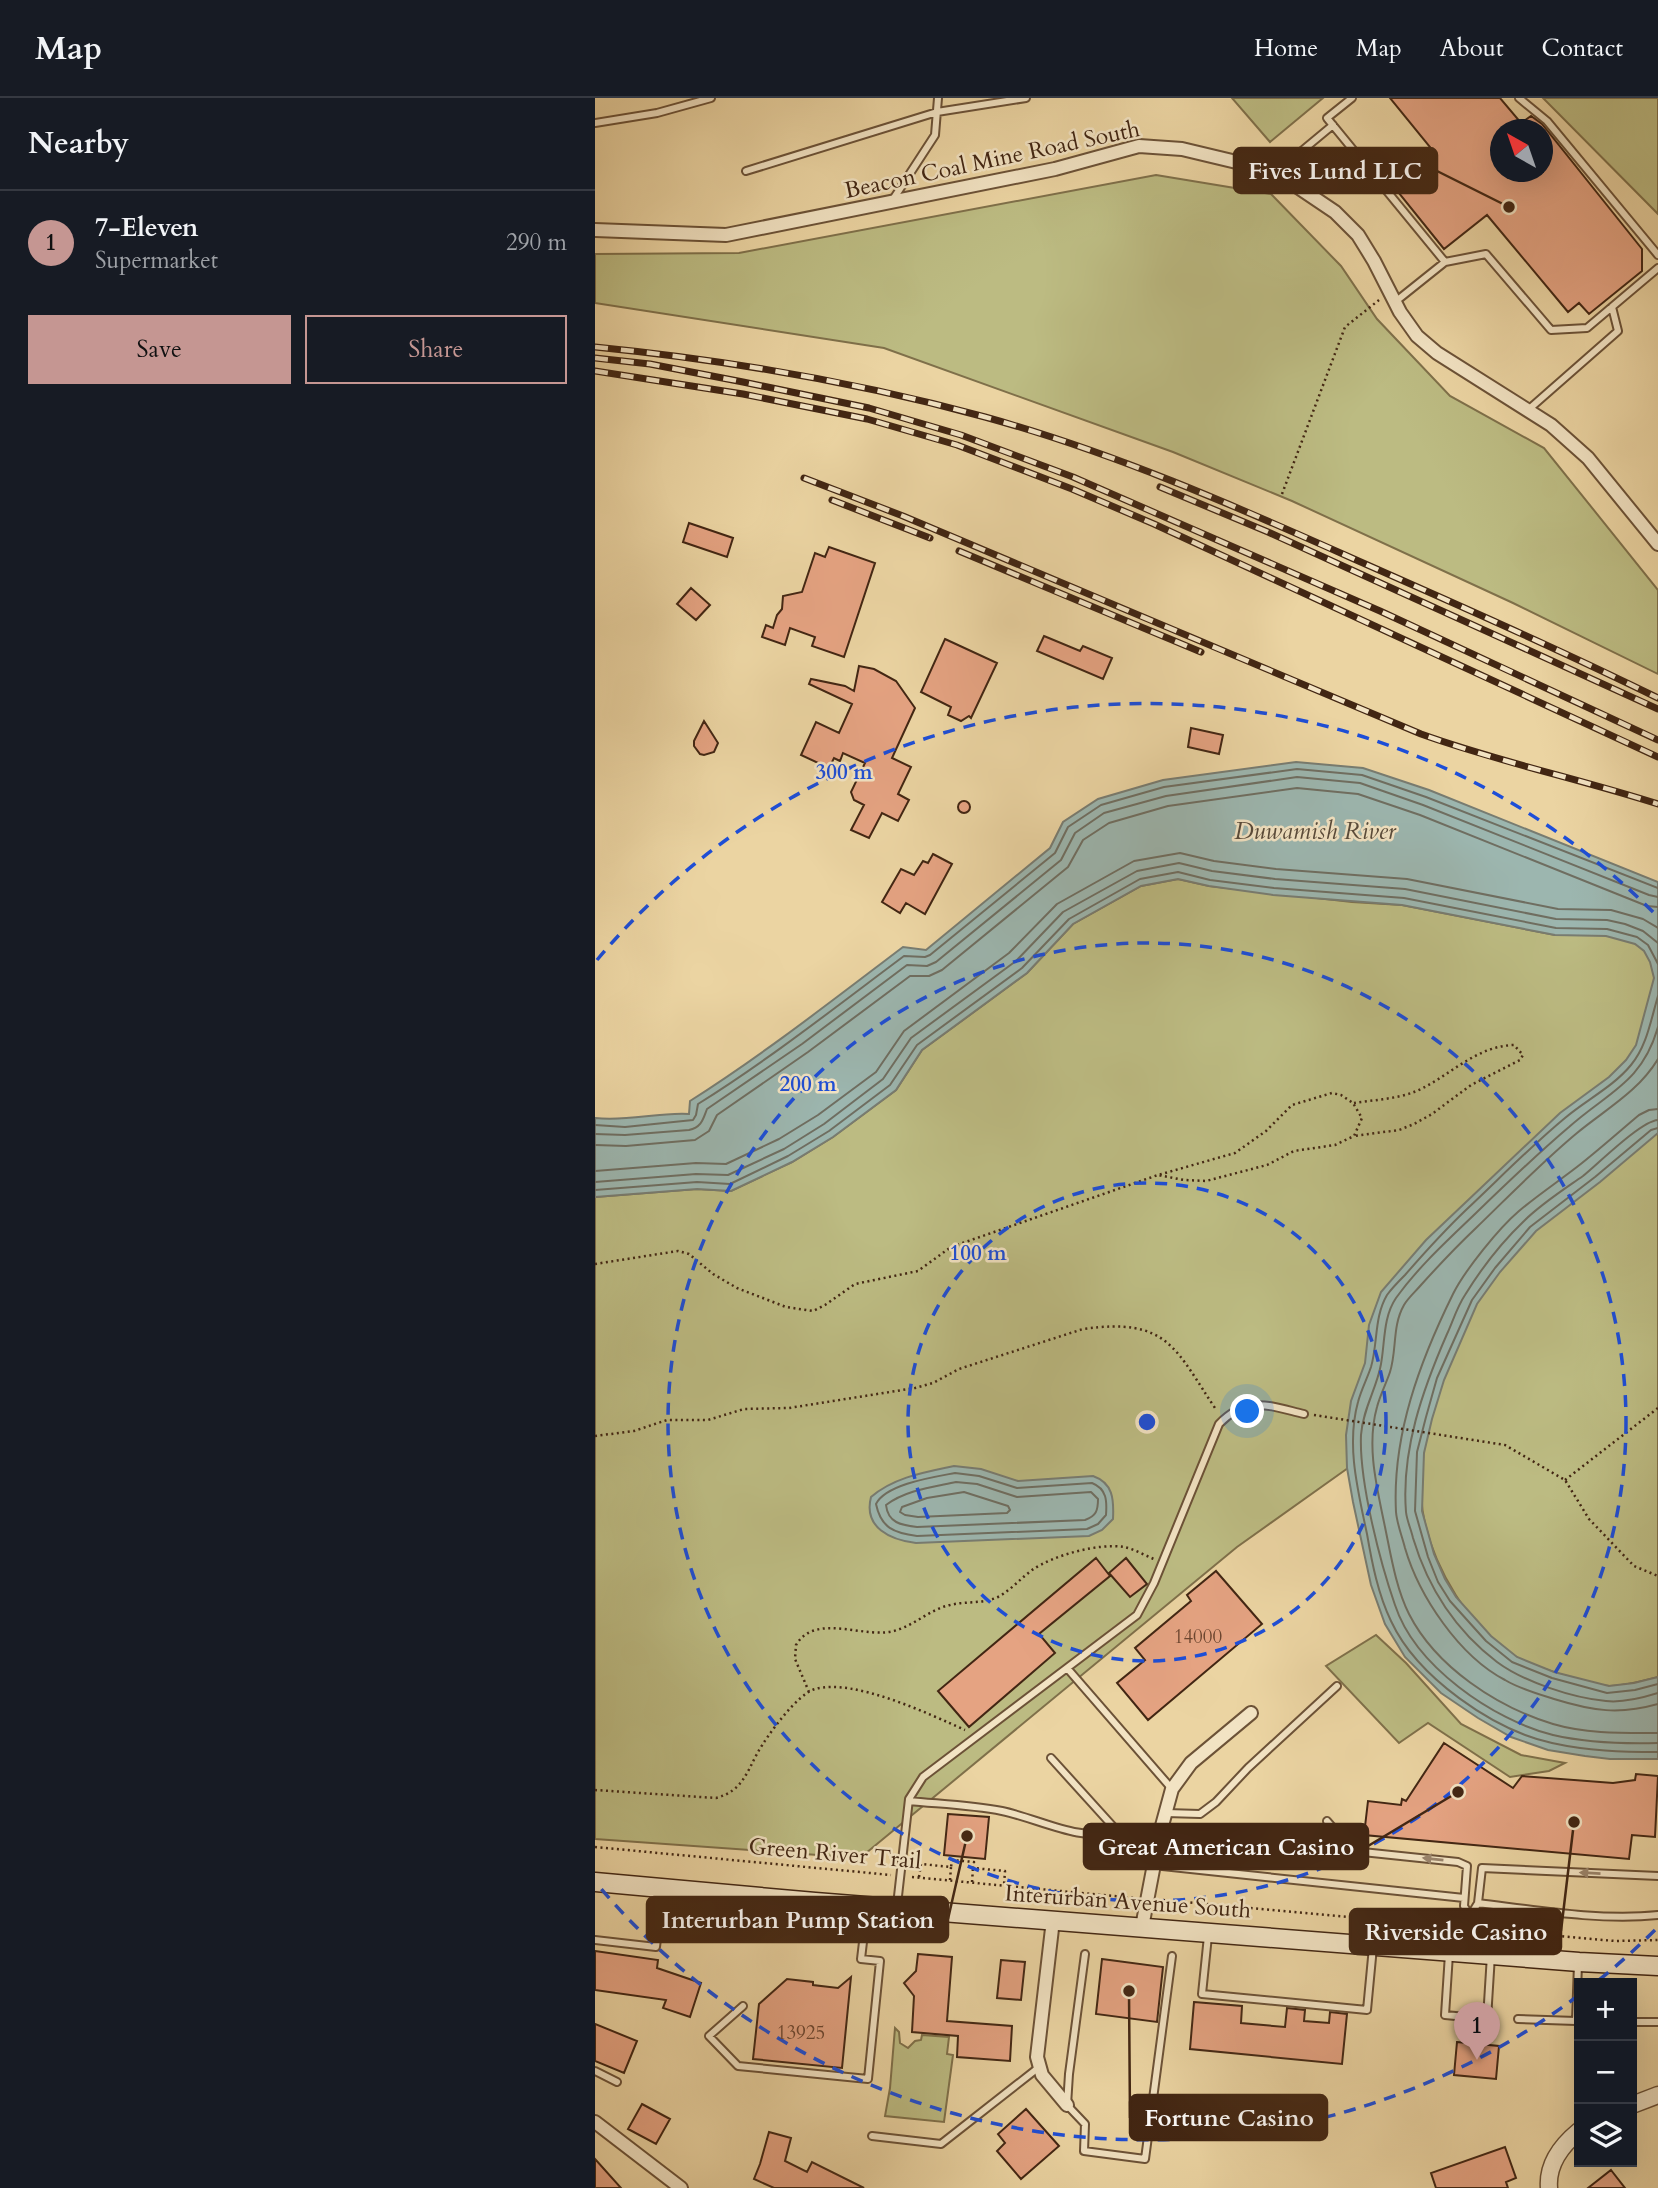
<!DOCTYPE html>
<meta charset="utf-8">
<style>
body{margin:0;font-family:Cardo,serif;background:#242831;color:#f1f3f6}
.controls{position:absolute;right:21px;bottom:21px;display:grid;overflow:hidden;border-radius:0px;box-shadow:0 7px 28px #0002}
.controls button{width:63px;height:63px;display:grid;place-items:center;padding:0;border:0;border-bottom:2px solid #363941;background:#171b24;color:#f1f3f6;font:35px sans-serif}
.compass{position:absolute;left:895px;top:21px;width:63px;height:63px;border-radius:50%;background:#171b24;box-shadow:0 7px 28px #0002;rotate:320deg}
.you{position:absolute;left:653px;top:1314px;width:24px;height:24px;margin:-18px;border:5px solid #fff;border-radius:50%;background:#1a73e8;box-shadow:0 0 0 10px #1a73e833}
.badge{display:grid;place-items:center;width:46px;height:46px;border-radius:50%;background:#c59692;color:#111;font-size:23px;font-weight:700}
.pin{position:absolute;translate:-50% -58px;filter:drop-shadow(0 2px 4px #0008)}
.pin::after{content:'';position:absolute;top:37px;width:24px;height:21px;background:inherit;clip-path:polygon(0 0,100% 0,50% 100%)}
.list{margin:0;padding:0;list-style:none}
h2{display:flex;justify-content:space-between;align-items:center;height:91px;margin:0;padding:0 28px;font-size:30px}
h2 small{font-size:23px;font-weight:400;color:#9ea1a6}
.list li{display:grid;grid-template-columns:46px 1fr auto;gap:21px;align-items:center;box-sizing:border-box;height:105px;padding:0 28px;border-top:2px solid #363941}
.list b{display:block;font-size:26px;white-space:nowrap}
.list p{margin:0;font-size:23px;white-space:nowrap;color:#9ea1a6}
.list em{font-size:23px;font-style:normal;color:#9ea1a6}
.actions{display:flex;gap:14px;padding:21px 28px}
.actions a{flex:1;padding:16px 0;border:2px solid #c59692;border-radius:0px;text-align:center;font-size:24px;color:#c59692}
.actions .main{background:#c59692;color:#111}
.icon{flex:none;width:38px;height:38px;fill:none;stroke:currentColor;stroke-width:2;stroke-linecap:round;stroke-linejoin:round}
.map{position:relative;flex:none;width:1063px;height:2090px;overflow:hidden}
header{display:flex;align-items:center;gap:42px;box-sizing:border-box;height:98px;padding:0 35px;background:#171b24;border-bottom:2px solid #363941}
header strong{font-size:33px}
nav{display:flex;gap:38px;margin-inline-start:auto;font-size:24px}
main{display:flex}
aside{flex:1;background:#171b24}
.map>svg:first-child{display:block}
.green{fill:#bcbb82;stroke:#7f704a;stroke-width:2}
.water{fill:#9cb6af;stroke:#787c71;stroke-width:2}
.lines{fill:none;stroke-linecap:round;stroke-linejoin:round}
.shore{stroke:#6f6e61;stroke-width:2}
.building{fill:#e5a382;stroke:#422613;stroke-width:2;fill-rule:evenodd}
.service-casing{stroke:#6c5237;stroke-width:10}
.minor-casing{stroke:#6c5237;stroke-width:16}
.tertiary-casing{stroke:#6c5237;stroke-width:19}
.secondary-casing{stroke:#422613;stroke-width:21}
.path{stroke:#422613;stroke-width:2.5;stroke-dasharray:2 3.5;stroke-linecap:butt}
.service{stroke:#f2e3c3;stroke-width:6}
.minor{stroke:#f2e3c3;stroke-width:12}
.tertiary{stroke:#f2e3c3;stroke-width:16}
.secondary{stroke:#f2e3c3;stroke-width:18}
.rail-casing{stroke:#422613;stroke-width:7}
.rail{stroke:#f2e3c3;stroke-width:4.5;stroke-dasharray:13;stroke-linecap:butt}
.oneway{fill:#9a846b}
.ring{fill:none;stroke:#1d4ed8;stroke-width:3.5;stroke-dasharray:12 9}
.labels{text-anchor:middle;stroke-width:5;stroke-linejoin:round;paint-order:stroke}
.number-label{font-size:19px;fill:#6b452f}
.street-label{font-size:23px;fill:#422613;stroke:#f2e3c3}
.water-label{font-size:24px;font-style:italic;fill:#584a3a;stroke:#f2e3c3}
.centre{fill:#1d4ed8;stroke:#f2e3c3;stroke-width:3.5}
.ring-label{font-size:21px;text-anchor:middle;font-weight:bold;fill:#1d4ed8;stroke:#f2e3c3;stroke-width:5;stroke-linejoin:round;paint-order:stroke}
.leader{fill:none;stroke:#422613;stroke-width:2.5}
.callout-dot{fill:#422613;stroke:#f2e3c3;stroke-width:2.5}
.callout{fill:#422613;stroke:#422613;stroke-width:2.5}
.callout-label{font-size:24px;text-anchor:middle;font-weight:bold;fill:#fff}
</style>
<header>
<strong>Map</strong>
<nav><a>Home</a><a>Map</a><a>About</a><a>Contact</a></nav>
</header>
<main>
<aside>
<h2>Nearby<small></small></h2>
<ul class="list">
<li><span class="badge">1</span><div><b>7-Eleven</b><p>Supermarket</p></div><em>290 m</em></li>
</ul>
<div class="actions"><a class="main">Save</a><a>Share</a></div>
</aside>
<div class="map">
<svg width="1063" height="2090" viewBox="0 0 1063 2090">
<rect width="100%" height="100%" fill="#ebd4a2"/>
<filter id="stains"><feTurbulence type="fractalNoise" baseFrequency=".00286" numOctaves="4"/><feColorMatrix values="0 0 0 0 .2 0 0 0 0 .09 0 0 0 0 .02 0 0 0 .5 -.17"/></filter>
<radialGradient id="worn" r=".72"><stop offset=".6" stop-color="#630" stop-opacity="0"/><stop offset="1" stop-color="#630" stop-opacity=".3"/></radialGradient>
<path class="green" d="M637,0H728L675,44Z
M948,0H1063V116Z
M561,77L676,96L746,168L782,221L855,298L949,350L1063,492V576L918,505L697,403L578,354L289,250L0,205V156L144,155Z
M583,781L614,788L757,804L807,807L960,837L1063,822V1579C1047,1583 1032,1588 1015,1588C1000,1588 983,1581 968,1577C953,1572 937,1567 923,1560C875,1533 837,1468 828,1415C826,1405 827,1393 827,1383L753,1370L642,1449L265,1760L0,1741V1099L102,1091L136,1093L197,1064L238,1039L301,992L327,952L432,875L478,826L546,788Z
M781,1537L811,1565L866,1626L926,1657L970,1665L954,1673L915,1679L833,1625L804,1645L731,1568Z
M300,1930L304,1934L305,1945L313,1950L320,1943L326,1942L327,1937L354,1939L352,1956L358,1957L349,2024L290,2018L295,1990Z"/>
<path class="water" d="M701,664L768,670L834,692L1063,784V1035L1005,1084L941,1133L905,1174L882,1206L849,1282L837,1321L829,1355L827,1413L839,1456L850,1481L861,1499L896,1538L922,1559L959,1574L1014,1588L1039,1585L1063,1579V1661H1015L990,1658L953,1652L916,1639L883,1620L846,1595L810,1559L790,1526L776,1487L758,1404L752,1370L751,1337L756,1303L770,1265L774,1227L786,1194L831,1142L965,1015L1014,979L1031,962L1041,947L1059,880L1055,864L1049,853L1040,846L1011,838L960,837L807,807L678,797L614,788L583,781L546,788L478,826L432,875L327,952L301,992L238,1039L197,1064L136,1093L102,1091L0,1099V1020C32,1024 63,1014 94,1016L95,1003C169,956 238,902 308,849L331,852L455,750L468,724L503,701L568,682Z
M359,1368L386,1371L423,1383L498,1378C518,1385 519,1401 518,1421L507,1432L494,1438L321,1445C296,1442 268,1430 276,1399C299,1379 331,1374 359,1368Z"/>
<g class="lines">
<path class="shore" d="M1063,898C1056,921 1052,948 1036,967C1018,989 991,1002 970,1020C936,1048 904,1081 872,1111C850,1132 830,1154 810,1177C804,1183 797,1190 792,1197C779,1219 783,1245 776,1269C772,1281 766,1292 763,1304C751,1347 763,1393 772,1436C777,1465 783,1496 796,1523C822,1579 898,1632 957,1645C993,1653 1027,1654 1063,1654
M1063,929C1047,985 1013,994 974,1029C942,1056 911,1086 881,1115C853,1142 824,1168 801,1200C788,1219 790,1244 786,1266C782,1290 768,1310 766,1337C764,1383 785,1464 800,1507C820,1568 898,1622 958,1637C993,1645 1028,1646 1063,1645
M1063,961C1043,994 1011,1011 982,1035C947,1064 914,1098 881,1130C862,1148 844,1167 826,1187C821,1193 813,1200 809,1207C797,1228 802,1252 795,1274C791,1286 785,1297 782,1309C771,1348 782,1390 790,1429C796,1458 801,1490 814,1516C841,1569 902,1609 958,1626C992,1636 1028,1635 1063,1635
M1063,1011L1054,1012L1044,1017C1025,1033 1007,1049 987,1065C967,1081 944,1096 924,1113C904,1130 870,1172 858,1196C825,1263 797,1337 801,1414C802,1426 807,1438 810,1450C824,1498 864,1558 910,1582C925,1591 943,1596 959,1601C998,1613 1024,1617 1063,1606
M1063,1022C1046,1023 1004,1065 988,1078C968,1092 946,1106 929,1123C907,1144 886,1171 870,1197C862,1209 858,1223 852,1236C828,1291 806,1352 811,1414C812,1423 816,1431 818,1440C833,1490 860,1532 902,1564C929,1584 978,1600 1011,1603C1028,1605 1047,1600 1063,1595
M0,1027L30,1029L98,1022L101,1017L103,1006C175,961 242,908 309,858L330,859L335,857L460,755L473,729L506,707L569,689L702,671L767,677L831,699L1063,790
M1063,1030L1056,1032L1000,1079L935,1129L900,1170L877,1202L842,1280L831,1319L822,1354L820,1413L833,1459L843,1484L855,1503L891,1543L917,1564L957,1580L1012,1595L1040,1592L1063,1586
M0,1036L30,1037L94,1032C107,1029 108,1021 112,1011L207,946L312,867L332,868L341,864L466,762L480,735L509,715L571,698L702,679L765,685L828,707L1054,797L1063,799
M0,1047L31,1048L100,1042L114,1033L122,1017L213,954L315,878H334L347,872L473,769L488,742L514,725L573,708L702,690L763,696L825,717L1052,808L1063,809
M0,1073L101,1065L131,1066L184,1041L223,1017L281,974L309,933L414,855L462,806L539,763L585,755L619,763L681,771L812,781L963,811L1016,812L1048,821L1063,830
M0,1084L101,1076L133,1077L189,1051L229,1026L288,981L316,940L421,863L468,814L542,773L584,765L617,773L680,781L810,791L961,821L1012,822L1030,826L1048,833L1063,845
M0,1092L102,1084L135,1086L193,1058L234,1033L295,987L322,947L427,870L474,821L545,781L583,774L615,782L679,790L809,800L961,830L1012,831L1042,839L1053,847L1063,866
M360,1375L384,1378L422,1390L497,1385C512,1391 512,1403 511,1417L503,1426L492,1431L322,1438C299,1435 286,1430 281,1406C291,1386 339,1379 360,1375Z
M361,1384L382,1386L422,1399L496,1394L503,1401C503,1413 501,1418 490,1422L322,1429C306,1427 293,1425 291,1407C311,1392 338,1389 361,1384Z
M369,1394L413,1408L415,1412L412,1415L323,1419L310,1417L305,1414L307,1409L332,1400Z"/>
</g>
<path class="building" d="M795,0H905L926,25L936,18L947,26L1047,151V173L994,216L984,205L973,214L892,117L849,151L799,89L827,66L822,59L835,49ZM906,32H948V74H906Z
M94,425L138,440L132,459L88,444Z
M234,449L280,465L249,559L217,548L220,539L195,530L190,547L167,539L171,527L178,530L182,517L187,511L188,498L207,494L220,455L230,459Z
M96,490L115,507L101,522L82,506Z
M449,538L485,553L488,548L517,560L508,581L442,553Z
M350,541L402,565L376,620L374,618L366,623L353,617L356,609L326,594Z
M264,568L279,571L301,583L320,610L297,660L316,669L303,696L314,702L303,723L287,715L274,740L256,732L269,707L259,702L256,694L270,665L248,655L245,663L239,660L234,670L206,657L221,624L244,635L257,606L214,586L216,581L250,588L259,593Z
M109,623L123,645L119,654L109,657L105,656L99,648V643Z
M596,630L628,637L624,656L593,649Z
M363 709a6 6 0 1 1 12 0a6 6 0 1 1-12 0Z
M338,756L357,766L330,816L311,805L305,815L287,804L306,771L319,777L328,763L333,765Z
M501,1460L515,1478L444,1536L460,1555L374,1629L343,1593Z
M531,1460L552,1486L535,1499L514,1475Z
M621,1473L667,1526L553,1622L522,1585L550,1562L540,1550L596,1503L592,1497Z
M849,1645L918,1690L927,1678L1018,1685L1040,1682L1041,1676L1063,1678L1060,1739L1037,1737L1034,1761L769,1737L773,1703L806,1707L807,1701L811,1703Z
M353,1716L394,1719L390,1761L349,1757Z
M0,1853L63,1862L62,1870L106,1885L95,1919L68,1910L71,1902L0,1892Z
M323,1856L357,1859L352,1923L417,1928L415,1963L362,1959L363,1938L317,1934L319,1898L309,1885L321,1873Z
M507,1861L568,1869L562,1924L501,1916Z
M406,1862L430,1864L426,1902L402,1900Z
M256,1879L247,1970L158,1961L164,1906L192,1881L218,1884V1887L243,1890Z
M599,1904L647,1908L646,1925L690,1929L692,1910L710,1912L709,1923L734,1925L735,1914L752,1916L747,1966L595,1951Z
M0,1926L42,1943L29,1975L0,1963Z
M862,1944L904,1948L901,1981L859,1977Z
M47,2006L75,2021L61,2046L33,2031Z
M431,2011L464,2048L426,2081L402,2053L410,2045L403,2036Z
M174,2034L196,2040L190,2063L212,2074L217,2064L269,2090H179L159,2081L165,2066Z
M910,2049L921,2080L911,2084L913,2090H841L836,2075Z
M0,2061L26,2090H0Z
M1016,2072L1030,2090H993Z"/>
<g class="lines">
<g class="service-casing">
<path id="service" d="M757,0L732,20L850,164
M924,0L952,23L1063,157
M0,25L62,15L116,0
M151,73L342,14L431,0
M679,76L738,27
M297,103L340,37L343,0
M800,204L850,164L891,156L956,232L992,230L1063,170
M933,312L1023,233L1017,209
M472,1570L577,1691
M456,1660L523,1734L565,1735
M314,1703C344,1706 376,1707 407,1713C445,1721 484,1744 523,1734
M571,1715L605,1716L621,1704L653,1670L742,1588
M732,1723L758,1753L863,1764L872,1768L869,1808L875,1818
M558,1767L869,1800
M1063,1778L887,1770L883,1805C941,1812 1006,1823 1063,1817
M302,1807L314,1701L328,1679L542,1517L559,1485L624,1326C652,1297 675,1308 709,1316
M613,1838L607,1896L772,1912L778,1849
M0,1842L61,1849L68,1792
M871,1853L875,1818L883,1805
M490,1856L474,1976L472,2007L490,2026L489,2053L550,2061L577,1858
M854,1856L850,1917L892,1921L896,1857
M983,1866L981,1923H984
M148,1908L114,1938L143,1968L273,1981L285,1863L266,1861L272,1810
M923,1921L981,1923
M1037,1924H1063
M0,1973L22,1984
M277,2038L346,2046L443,1970"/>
</g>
<g class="minor-casing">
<path id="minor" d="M0,132L131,137L460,71L544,48L587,51L654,67L694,83L740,114L763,137L779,163L805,214L822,238L842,255L956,327L993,360L1063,446
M458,1822L442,1959L447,1977L472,2007
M547,1829L565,1735L577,1691L596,1665L656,1615
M0,2024L86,2090"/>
</g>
<g class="tertiary-casing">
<path id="tertiary" d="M1037,2007L1063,1997
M954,2090C952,2066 967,2047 984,2033"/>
</g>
<g class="secondary-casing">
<path id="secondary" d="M0,1784L220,1804L984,1864L1063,1868"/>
</g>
<path class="path" d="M687,396L750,229L784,202
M759,1005C778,1002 801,1001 819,994C852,981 879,948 919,947L928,957L925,962L876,987L837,1016L819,1026L804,1032L759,1038
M0,1166L83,1153L94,1156L118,1176L142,1190L191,1209L218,1213L230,1207L260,1186L323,1173L356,1149L563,1077L640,1055L671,1033L697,1007L737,995L746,997L758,1005L767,1020L759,1038L740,1047L699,1053L672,1067L611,1083L589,1082L563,1077
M719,1317L910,1347L970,1382L994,1421L1039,1468L1063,1478
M0,1338L39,1333L72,1322H113L149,1311L194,1310L320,1290L338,1285L364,1271L488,1231C574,1219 580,1251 622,1313
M970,1382L1063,1310
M214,1594L200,1561L201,1547C221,1513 272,1543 302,1532C321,1526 336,1511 355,1507C371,1503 388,1506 403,1499C416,1492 425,1481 437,1472C459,1457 503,1445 529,1449C539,1451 549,1457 559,1461
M0,1692L121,1700C147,1693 151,1676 163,1654C172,1638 202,1596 220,1591C259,1580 334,1616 370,1632
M0,1749L296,1777
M317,1779L540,1800
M324,1779L326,1766L356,1769L357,1762L379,1764L378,1770L410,1773L409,1787
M355,1782L356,1769
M377,1784L378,1770
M568,1802L864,1829
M885,1831L1020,1843L1063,1842"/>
<use href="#service" class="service"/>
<use href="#minor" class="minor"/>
<use href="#tertiary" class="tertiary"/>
<use href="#secondary" class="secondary"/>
<g class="rail-casing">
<path id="rail" d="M0,249C132,262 262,284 390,319C517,354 638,407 759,461C861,506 963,551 1063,600
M0,260L55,266L148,284L274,310L366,337L478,379L785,513L1063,642
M0,273L148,296L272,321L362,347L477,391L559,426L1063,659
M209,380L308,418L826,636C904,664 985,681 1063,706
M565,389L673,434L1063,611
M237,402L335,440
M364,453L606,554"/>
</g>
<use href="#rail" class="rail"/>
</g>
<defs><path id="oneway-solid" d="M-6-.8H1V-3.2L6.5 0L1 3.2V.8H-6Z" transform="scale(1.75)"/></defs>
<g class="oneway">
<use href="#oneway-solid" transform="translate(838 1761) rotate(-174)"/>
<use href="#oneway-solid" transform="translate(995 1775) rotate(-177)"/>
</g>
<g class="ring">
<circle cx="552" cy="1324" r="239"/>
<circle cx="552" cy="1324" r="479"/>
<path d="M1060 1832A718 718 0 0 1 1004 1882M984 1897A718 718 0 0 1 2 1786M2 862A718 718 0 0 1 1060 816"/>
</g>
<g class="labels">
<g class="number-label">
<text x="603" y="1545">14000</text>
<text x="206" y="1941">13925</text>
</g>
<g class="street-label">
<text transform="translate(397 61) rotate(-12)" y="8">Beacon Coal Mine Road South</text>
<text transform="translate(240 1755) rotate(5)" y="8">Green River Trail</text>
<text transform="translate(533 1803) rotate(4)" y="8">Interurban Avenue South</text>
</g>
<g class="water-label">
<text x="720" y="741">Duwamish River</text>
</g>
</g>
<circle cx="552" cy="1324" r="10" class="centre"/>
<g class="ring-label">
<text x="249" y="681">300 m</text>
<text x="213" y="993">200 m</text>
<text x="383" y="1162">100 m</text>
</g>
<path class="leader" d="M914 109L842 73M863 1694L773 1748M372 1738L353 1821M979 1724L966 1833M534 1893L535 2020"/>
<g class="callout-dot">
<circle cx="914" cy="109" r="7"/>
<circle cx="863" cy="1694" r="7"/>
<circle cx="372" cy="1738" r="7"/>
<circle cx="979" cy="1724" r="7"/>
<circle cx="534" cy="1893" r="7"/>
</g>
<g class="callout">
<rect x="639" y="50" width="203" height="45" rx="7"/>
<rect x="489" y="1726" width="284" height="45" rx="7"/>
<rect x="52" y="1799" width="301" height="45" rx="7"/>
<rect x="755" y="1811" width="211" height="45" rx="7"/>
<rect x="535" y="1997" width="197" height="45" rx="7"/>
</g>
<g class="callout-label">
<text x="740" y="81">Fives Lund LLC</text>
<text x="631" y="1757">Great American Casino</text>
<text x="203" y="1830">Interurban Pump Station</text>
<text x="861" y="1842">Riverside Casino</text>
<text x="634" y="2028">Fortune Casino</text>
</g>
<rect width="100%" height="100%" filter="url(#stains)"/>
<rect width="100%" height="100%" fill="url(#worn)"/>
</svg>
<div class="controls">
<button>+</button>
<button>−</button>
<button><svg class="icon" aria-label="layers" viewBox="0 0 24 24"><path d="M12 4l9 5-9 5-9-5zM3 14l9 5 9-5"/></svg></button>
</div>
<svg class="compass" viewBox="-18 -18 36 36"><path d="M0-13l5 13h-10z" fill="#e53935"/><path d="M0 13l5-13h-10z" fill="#9ea1a6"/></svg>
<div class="you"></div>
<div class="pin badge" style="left:882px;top:1962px">1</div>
</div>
</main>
